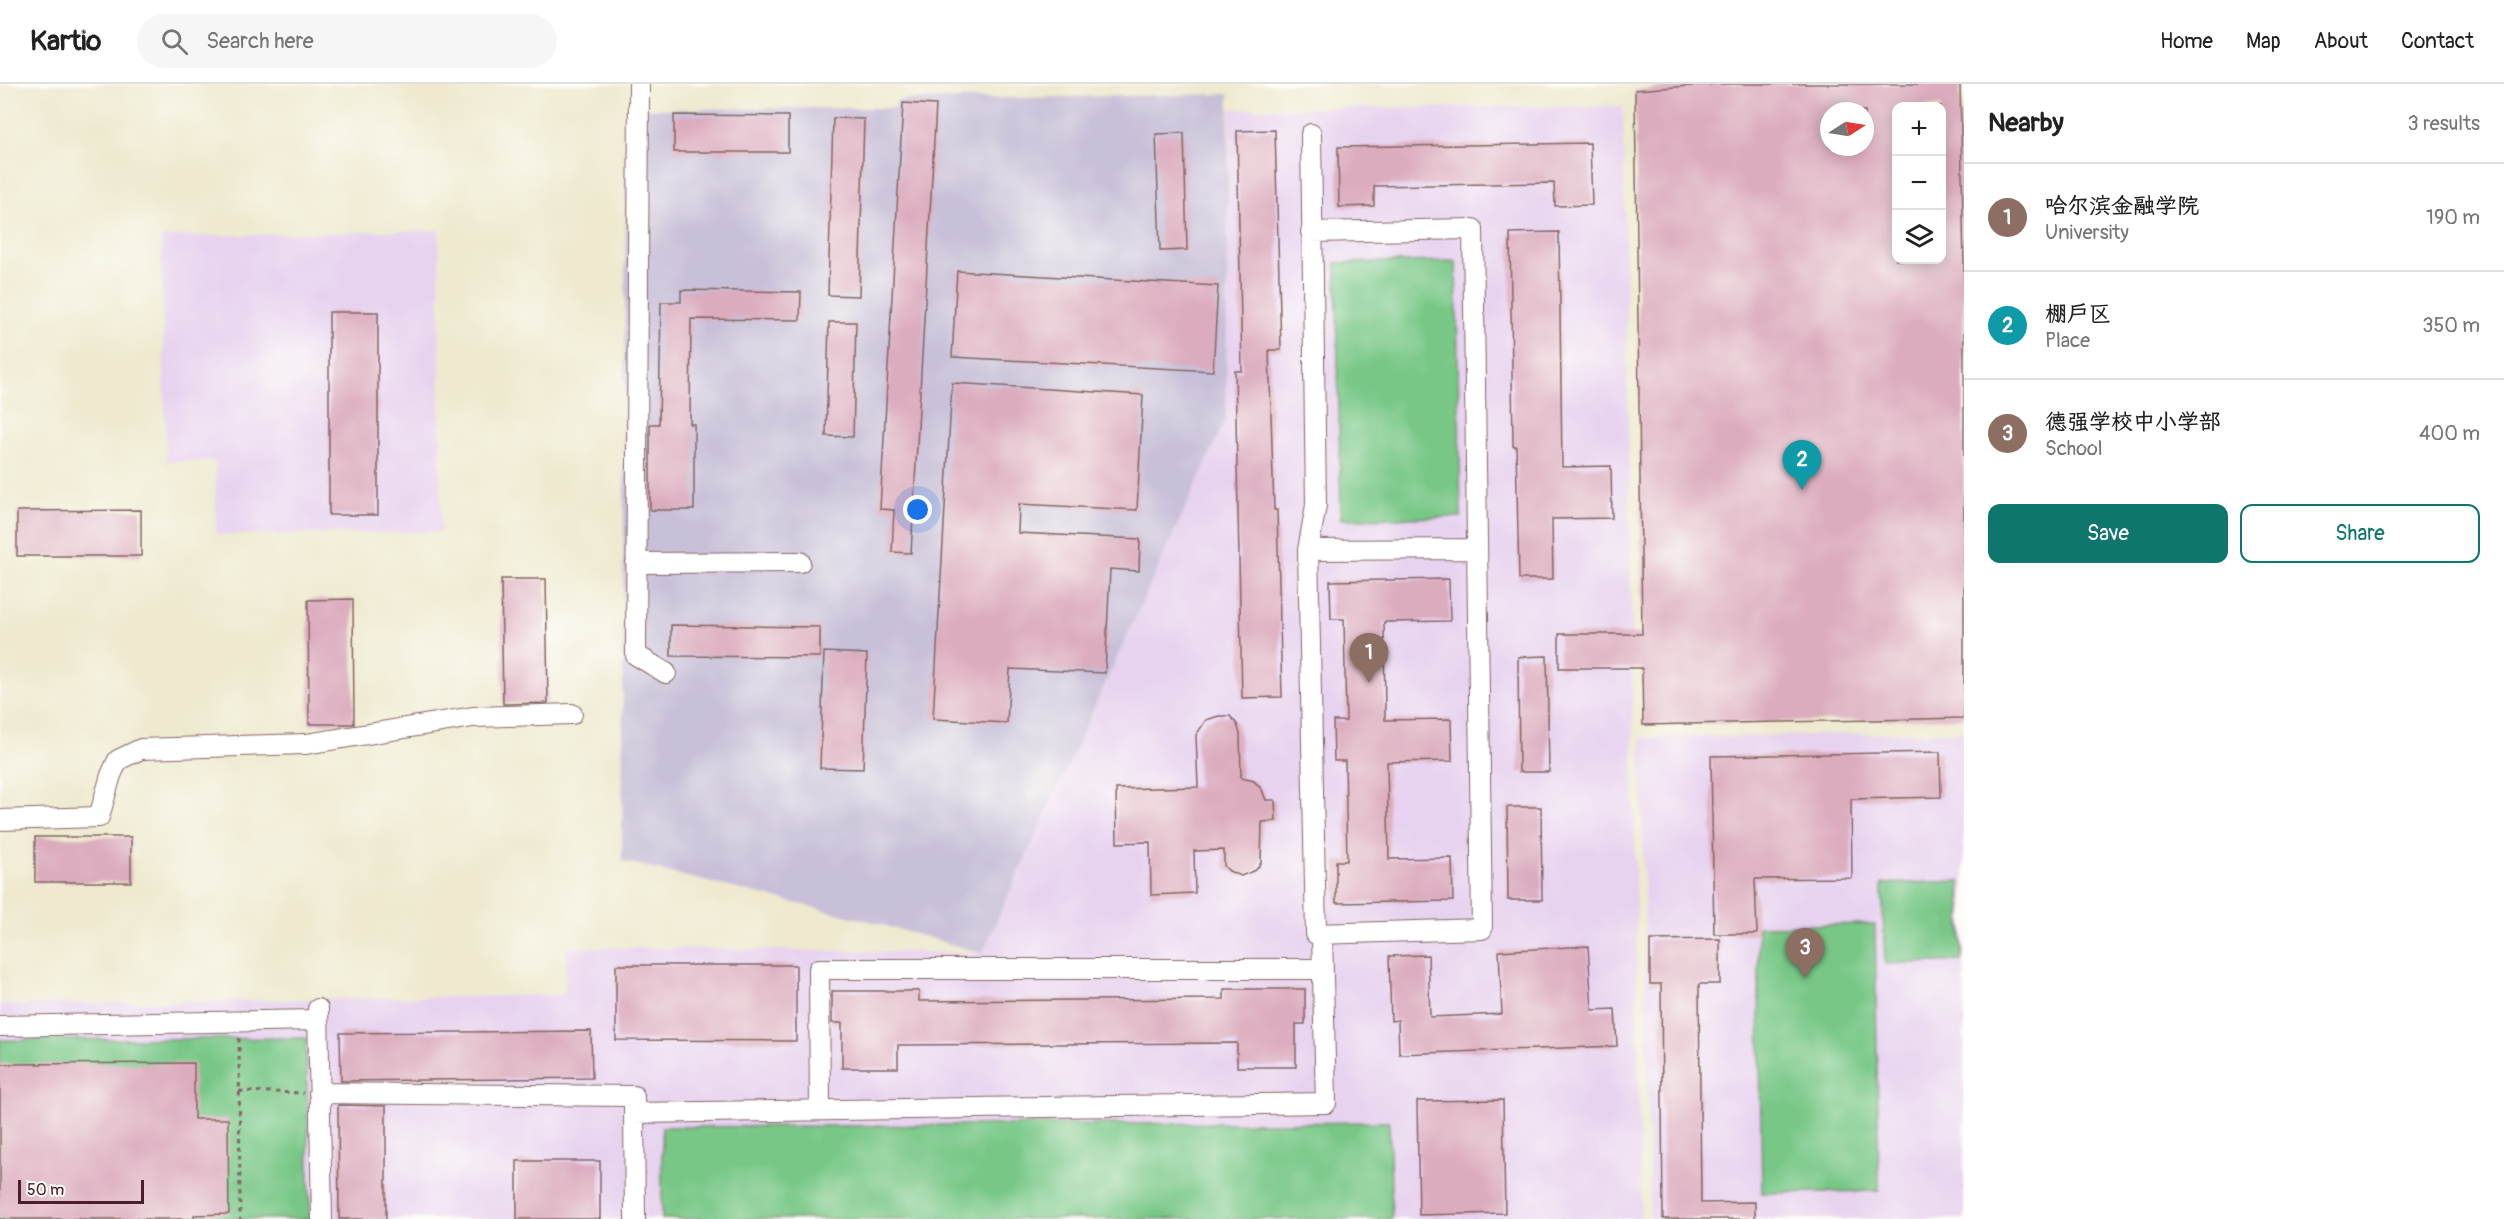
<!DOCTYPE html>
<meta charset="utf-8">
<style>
body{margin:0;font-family:Pangolin,"LXGW WenKai TC",sans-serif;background:#f6f6f6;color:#222}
.controls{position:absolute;right:18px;top:18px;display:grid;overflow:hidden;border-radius:12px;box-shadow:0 3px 15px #0003}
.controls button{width:54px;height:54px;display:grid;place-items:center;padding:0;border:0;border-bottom:2px solid #e0e0e0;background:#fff;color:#222;font:30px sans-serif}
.compass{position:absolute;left:1820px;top:18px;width:54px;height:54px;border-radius:50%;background:#fff;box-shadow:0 3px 15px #0003;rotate:78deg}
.scale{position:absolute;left:18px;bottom:15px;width:126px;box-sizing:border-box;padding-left:6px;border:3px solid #4a1f2b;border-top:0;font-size:16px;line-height:21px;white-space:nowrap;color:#4a1f2b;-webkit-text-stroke:4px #fdfcf7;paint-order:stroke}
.you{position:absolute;left:918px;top:426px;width:21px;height:21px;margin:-15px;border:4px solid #fff;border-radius:50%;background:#1a73e8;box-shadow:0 0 0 9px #1a73e833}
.badge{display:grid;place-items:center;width:39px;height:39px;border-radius:50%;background:#0f766e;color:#fff;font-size:20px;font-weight:700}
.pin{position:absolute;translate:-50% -50px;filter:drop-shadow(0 2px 3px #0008)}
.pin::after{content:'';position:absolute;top:32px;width:21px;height:18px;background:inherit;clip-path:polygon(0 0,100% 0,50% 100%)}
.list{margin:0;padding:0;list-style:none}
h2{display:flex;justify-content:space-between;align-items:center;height:78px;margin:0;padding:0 24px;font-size:26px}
h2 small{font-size:20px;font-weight:400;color:#767676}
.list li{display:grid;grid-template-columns:39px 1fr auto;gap:18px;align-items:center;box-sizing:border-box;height:108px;padding:0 24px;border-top:2px solid #e0e0e0}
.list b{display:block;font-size:22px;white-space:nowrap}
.list p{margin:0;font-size:20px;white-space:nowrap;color:#767676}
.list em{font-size:20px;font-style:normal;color:#767676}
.actions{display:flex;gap:12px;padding:18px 24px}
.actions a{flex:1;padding:14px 0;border:2px solid #0f766e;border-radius:12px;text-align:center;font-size:21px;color:#0f766e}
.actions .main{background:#0f766e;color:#fff}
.icon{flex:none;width:33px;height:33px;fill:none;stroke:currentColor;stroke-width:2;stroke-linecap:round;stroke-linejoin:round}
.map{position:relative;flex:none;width:1964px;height:1135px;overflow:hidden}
header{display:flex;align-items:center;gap:36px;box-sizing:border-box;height:84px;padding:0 30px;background:#fff;border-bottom:2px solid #e0e0e0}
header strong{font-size:28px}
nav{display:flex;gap:33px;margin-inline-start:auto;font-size:21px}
.search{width:420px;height:54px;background:#f6f6f6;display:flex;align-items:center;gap:15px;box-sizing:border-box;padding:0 21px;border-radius:33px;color:#767676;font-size:22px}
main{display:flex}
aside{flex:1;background:#fff}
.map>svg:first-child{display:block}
.built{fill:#e7d2ef}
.industrial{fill:#c8bfd8}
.green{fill:#78c787;stroke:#617359;stroke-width:1.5}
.building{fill:#dbabbe;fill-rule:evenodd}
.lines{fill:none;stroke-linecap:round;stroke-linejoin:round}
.minor-casing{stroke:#836664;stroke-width:22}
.path{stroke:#836664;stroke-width:3;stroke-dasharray:4.5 4.5;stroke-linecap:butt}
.minor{stroke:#fff;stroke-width:20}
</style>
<header>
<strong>Kartio</strong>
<div class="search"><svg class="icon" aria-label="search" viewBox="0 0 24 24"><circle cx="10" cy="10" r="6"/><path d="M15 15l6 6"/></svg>Search here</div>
<nav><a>Home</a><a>Map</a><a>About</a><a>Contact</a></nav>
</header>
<main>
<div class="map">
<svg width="1964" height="1135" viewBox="0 0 1964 1135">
<rect width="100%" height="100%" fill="#fdfcf7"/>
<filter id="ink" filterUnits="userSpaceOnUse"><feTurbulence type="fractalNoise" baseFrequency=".0167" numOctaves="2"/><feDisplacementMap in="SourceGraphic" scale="12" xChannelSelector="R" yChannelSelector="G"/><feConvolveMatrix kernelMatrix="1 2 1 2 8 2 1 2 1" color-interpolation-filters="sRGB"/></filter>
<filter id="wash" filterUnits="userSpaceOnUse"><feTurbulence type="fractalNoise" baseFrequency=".008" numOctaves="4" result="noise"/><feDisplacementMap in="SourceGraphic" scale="24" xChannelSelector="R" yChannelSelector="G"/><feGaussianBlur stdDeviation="1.35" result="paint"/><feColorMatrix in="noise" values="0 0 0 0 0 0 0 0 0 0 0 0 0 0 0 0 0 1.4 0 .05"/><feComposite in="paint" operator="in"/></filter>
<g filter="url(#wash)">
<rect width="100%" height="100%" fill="#eee9cf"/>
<path class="built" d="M1623,22L1641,1135H0V921L565,911L566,863L982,869L1226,335L1230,25Z
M439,146L441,448L216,451L215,377H166L161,153Z
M1964,648V1135H1650L1641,654Z"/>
<path class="industrial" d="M1229,10L1226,335L982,869L873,838L622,777L626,25L896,24L897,16Z"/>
<path class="green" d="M1456,177L1461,433L1341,435L1336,179Z
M1960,797L1962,877L1885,880L1882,800Z
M1875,840L1879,1107L1762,1109L1758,842Z
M306,954L310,1135H0V956Z
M1389,1038L1392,1135H662V1043Z"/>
<g id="blocks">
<path class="building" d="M1716,0H1960L1964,179V634L1643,641L1642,584H1559V550H1642L1635,6ZM1896,22H1941V176H1896ZM1829,27H1865V63H1829Z
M903,19L936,21L911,469L892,468L894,426L880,425Z
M674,31L788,32V68H674Z
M833,34L864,35L859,212L828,211Z
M1275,46L1281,266H1269L1274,426H1277L1282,613L1242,614L1235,287H1242L1237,47Z
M1184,49L1187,166L1160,167L1156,50Z
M1590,59L1592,121L1555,122L1554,99L1374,102V122L1339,123L1338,63Z
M1559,148L1562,383L1611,382L1612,434L1552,435L1553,495H1519L1516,362H1513L1510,149Z
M957,187L1218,202L1213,287L952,273Z
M681,206L801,208L800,236L691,235L690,340H694V426H650V340H659L661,218H681Z
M329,228H378V431H329Z
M829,238H856L853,353L826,352Z
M952,299L1143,311L1137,426L1019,420L1018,449L1140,455L1139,487L1110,485L1105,589L1010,585L1007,639L933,635Z
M141,426V472H17V427Z
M501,495H546L548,619L503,620Z
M1449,495L1450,537L1384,538L1385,636L1451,635L1452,677L1387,678L1389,775L1452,774L1453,817L1336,819V777H1347L1345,677H1334L1333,637H1346L1344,535H1331L1330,497Z
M353,515L354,640H309L308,516Z
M671,541L820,543V573L671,572Z
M824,568L867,570L863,685L820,684Z
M1547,572L1549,688H1519L1518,573Z
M1219,632H1230L1237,640L1240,650L1241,694L1254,697L1262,706L1266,716H1275L1276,737L1262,738L1261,779L1256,786L1241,792L1229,787L1224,782V766L1194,767L1195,809L1151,811L1150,758L1117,759L1116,705L1198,703L1196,651L1206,636Z
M1940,668L1941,713L1851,715L1852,794L1755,795L1757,850H1714L1711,672Z
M1507,723H1541L1542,816H1508Z
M35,753H131V798H35Z
M1720,855V900H1699L1701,1119L1755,1118V1135H1663L1661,900H1650V856Z
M1588,862L1592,926L1615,925L1617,962L1399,970L1398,936L1391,937L1389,872L1428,871L1430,933L1502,930L1499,867Z
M616,881H796V957L616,956Z
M1224,905H1305V940H1296V983H1237V959L898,961V984H842V939H832V907H919V917L1224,915Z
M591,947L592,994L341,997L340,949Z
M194,979V1035H228L229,1130L194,1131V1135H0V980Z
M1503,1016L1505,1129L1419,1131L1417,1017Z
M338,1021L386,1022V1135H339Z
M517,1077H600V1135H517Z"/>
</g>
</g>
<g filter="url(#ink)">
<use href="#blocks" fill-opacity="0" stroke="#836664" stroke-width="1.5"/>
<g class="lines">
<g class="minor-casing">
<path id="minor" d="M639,0L636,571L666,589
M1311,148L1473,145L1482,845L1316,850L1308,466L1316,421L1311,50
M1308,466L1477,465
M636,479L800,478
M0,736L99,733L111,691L118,676L141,665L306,660L473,633L572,630
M318,925L322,1135
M0,942L318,936
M319,1009L634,1012V1029
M820,1026L819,885H1323
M635,1135L634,1029L1326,1019L1322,850"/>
</g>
<path class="path" d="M239,954L240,1135
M239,1007L303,1009"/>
<use href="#minor" class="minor"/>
</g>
</g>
</svg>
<div class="controls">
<button>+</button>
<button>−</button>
<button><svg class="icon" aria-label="layers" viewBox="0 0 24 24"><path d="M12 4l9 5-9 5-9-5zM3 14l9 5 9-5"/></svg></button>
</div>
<svg class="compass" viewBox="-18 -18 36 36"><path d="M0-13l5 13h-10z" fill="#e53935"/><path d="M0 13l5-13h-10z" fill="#767676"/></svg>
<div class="scale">50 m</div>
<div class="you"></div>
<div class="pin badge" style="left:1369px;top:599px;background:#8d6e63">1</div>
<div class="pin badge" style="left:1802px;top:406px;background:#0f9aa8">2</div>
<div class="pin badge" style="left:1805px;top:894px;background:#8d6e63">3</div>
</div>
<aside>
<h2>Nearby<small>3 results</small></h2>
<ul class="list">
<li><span class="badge" style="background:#8d6e63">1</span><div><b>哈尔滨金融学院</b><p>University</p></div><em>190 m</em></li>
<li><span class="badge" style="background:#0f9aa8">2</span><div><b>棚户区</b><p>Place</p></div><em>350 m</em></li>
<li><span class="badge" style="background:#8d6e63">3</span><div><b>德强学校中小学部</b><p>School</p></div><em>400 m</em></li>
</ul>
<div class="actions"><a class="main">Save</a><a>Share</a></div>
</aside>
</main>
